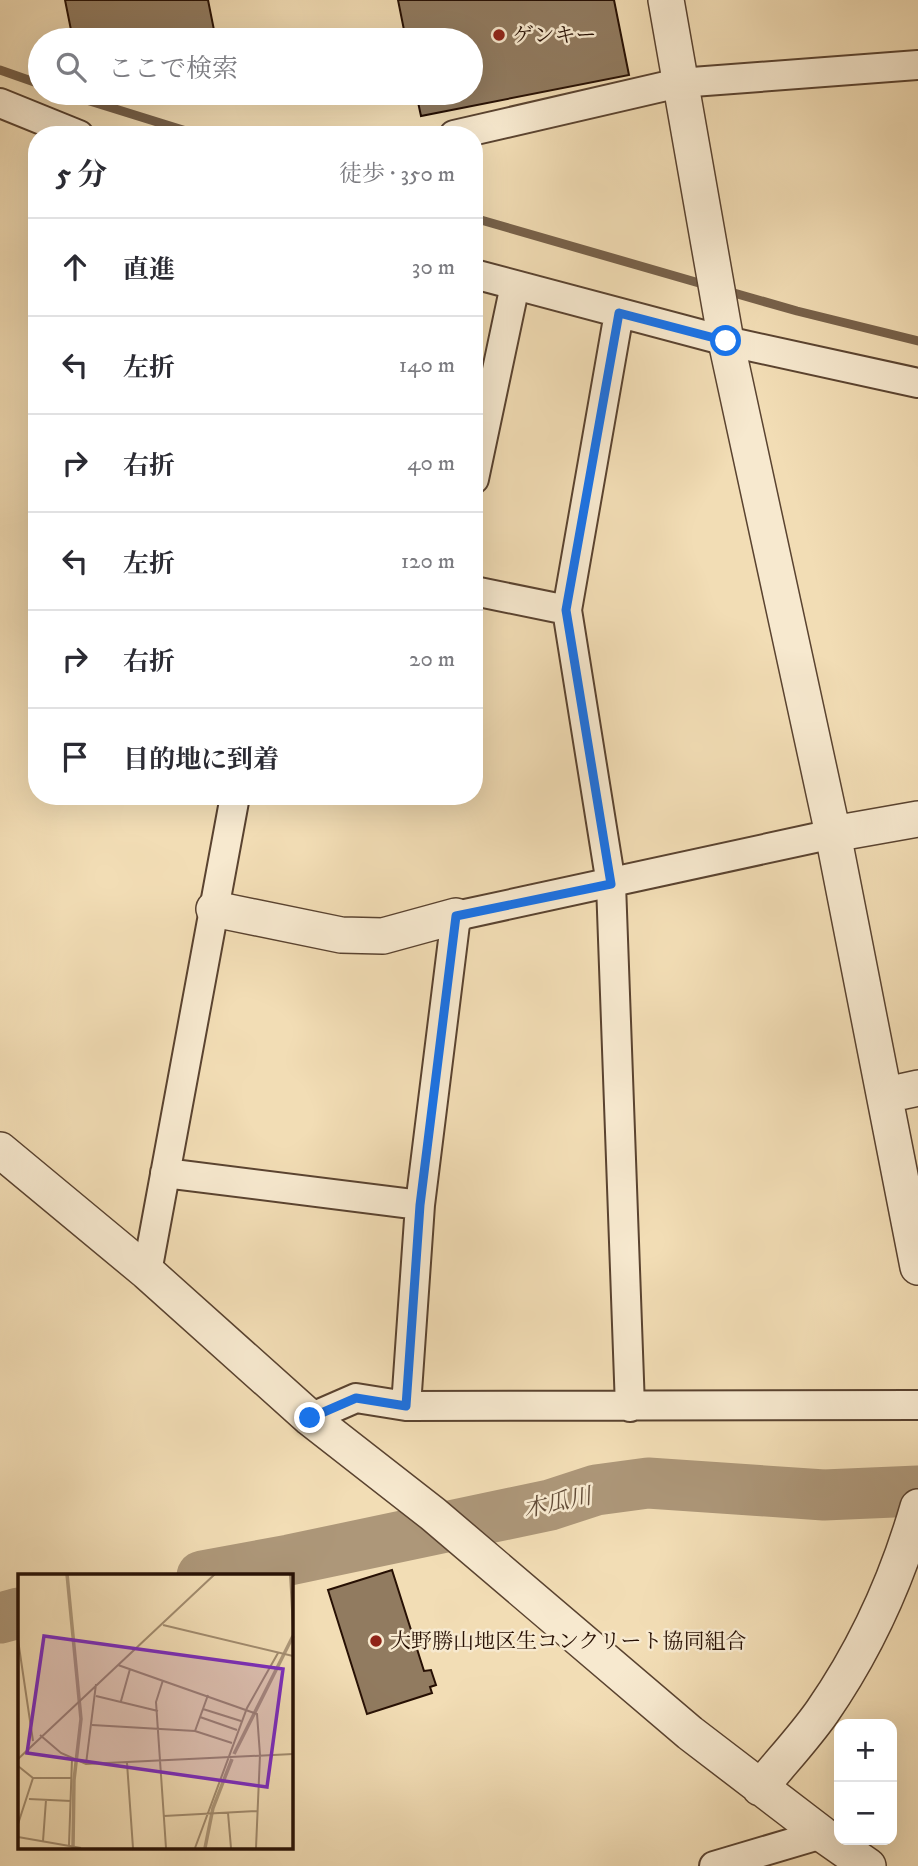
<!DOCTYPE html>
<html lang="ja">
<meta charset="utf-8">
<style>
body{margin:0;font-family:"IM FELL DW Pica","Noto Serif JP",serif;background:#f7f7f7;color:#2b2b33}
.controls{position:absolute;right:21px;bottom:21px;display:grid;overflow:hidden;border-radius:14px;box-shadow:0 7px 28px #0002}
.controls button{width:63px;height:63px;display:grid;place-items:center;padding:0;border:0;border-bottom:2px solid #e1e1e2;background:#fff;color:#2b2b33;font:35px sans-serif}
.stop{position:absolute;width:21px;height:21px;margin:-16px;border:5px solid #1a73e8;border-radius:50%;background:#fff}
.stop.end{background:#1a73e8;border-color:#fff;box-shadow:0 2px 7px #0008}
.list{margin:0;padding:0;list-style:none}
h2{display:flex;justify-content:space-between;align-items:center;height:91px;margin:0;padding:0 28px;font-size:30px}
h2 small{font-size:23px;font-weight:400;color:#7c7c81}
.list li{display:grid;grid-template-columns:46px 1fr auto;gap:21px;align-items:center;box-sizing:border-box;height:98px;padding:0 28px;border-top:2px solid #e1e1e2}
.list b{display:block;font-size:26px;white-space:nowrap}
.list em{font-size:23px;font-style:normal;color:#7c7c81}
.icon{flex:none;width:38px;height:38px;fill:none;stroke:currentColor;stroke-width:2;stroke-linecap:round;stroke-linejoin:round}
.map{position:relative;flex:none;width:918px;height:1866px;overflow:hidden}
.search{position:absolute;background:#fff;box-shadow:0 7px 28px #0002;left:28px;top:28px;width:455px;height:77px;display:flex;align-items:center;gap:18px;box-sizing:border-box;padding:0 24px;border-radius:38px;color:#7c7c81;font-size:26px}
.panel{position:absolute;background:#fff;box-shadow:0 7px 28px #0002;left:28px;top:126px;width:455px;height:679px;border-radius:28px}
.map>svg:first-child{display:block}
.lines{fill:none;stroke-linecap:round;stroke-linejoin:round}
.stream{stroke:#77614a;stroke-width:9}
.river{stroke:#ad9779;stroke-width:51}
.building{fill:#917b60;stroke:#271004;stroke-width:2}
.minor-casing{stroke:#5a4330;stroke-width:32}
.tertiary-casing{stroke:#5a4330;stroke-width:38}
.minor{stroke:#f7e9cf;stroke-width:28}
.tertiary{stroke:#f7e9cf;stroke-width:35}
.route{stroke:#1a73e8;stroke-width:9}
.poi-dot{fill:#8f2418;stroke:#f7e9cf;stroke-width:2.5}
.labels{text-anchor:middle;stroke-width:5;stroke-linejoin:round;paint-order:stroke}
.poi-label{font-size:21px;fill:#271004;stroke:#f7e9cf;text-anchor:start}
.water-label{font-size:23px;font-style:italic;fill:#634d39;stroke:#f7e9cf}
.inset-river{fill:none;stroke:#ad9779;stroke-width:3.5}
.inset-road{fill:none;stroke:#a18b6e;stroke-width:2}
.view{fill:#7b2cbf;fill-opacity:0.15;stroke:#7b2cbf;stroke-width:3.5}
.inset-edge{fill:none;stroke:#271004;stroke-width:3.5}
</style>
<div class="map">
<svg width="918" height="1866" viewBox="0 0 918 1866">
<rect width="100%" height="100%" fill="#f2ddb5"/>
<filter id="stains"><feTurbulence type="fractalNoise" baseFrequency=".00286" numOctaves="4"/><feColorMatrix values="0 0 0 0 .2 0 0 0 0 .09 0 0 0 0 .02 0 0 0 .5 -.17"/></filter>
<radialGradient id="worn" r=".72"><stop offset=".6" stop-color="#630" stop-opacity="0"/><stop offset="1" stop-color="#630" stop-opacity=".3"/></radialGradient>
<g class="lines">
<path class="stream" d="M0,70L40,84
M64,93L199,135
M474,218L706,285
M727,291L797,311L918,341"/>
<path class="river" d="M202,1576L289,1560L550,1505L596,1490L648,1483L824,1495L918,1491
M0,1618L19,1613"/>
</g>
<path class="building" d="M65,0H208L216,40H73Z
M398,0H614L629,75L421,116L416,93H471V40H406Z
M392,1570L424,1671L431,1670L436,1685L430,1687L432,1693L367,1714L328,1590Z"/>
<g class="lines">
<g class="minor-casing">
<path id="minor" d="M0,103L79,135
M454,135L679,83L918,65
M474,274L726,341L918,383
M619,313L567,610L611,884L630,1407
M474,479L515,285
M474,591L567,610
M165,1173L420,1205
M147,1272L235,796
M406,1406L420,1205L456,916L833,834
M310,1418L356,1398L406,1406L918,1405
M714,1866L822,1834"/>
</g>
<g class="tertiary-casing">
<path id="tertiary" d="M666,0L726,341L833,834L918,1267
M833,834L918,819
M214,909L341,935L383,936L456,916
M886,1095L918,1088
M0,1150L147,1272L310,1418L433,1514L690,1733L822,1834L868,1866
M760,1788C780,1763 803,1739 822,1712C865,1650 897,1580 918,1507"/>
</g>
<use href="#minor" class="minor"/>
<use href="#tertiary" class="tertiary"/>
</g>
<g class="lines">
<path class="route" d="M310,1418L356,1398L406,1406L420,1205L456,916L611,884L566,610L619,313L726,341"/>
</g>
<g class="poi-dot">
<circle cx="499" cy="35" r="7"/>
<circle cx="376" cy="1641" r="7"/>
</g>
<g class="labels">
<g class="poi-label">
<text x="513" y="42">ゲンキー</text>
<text x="390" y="1648">大野勝山地区生コンクリート協同組合</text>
</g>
<g class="water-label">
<text transform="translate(557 1502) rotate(-12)" y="8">木瓜川</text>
</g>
</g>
<g transform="translate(18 1574)">
<rect width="275" height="275" fill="#f2ddb5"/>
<path class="inset-river" d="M49,0L63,145L56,206L55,274M216,180L275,62M187,274L195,234L214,185"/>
<path class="inset-road" d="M272,0L275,54M145,51L275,82M0,66L15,167M100,91L239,140L242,181L238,274M145,106L138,128L148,274M78,122L140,137M103,127L112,95M185,135L223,147M182,143L219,156M74,151L177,157L214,169M177,157L190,121M22,161L43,179L68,190L275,180M0,185L197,0M109,189L115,274M68,190L78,110M0,192L15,204H54M11,225L53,227M210,239L213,274M146,242L239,237M0,250L15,204M0,263L63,274M25,267L28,226M51,271L54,185M177,274L229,134L260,79"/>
<path class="view" d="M26,62L265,95L249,213L9,179Z"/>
<rect width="275" height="275" class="inset-edge"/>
</g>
<rect width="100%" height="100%" filter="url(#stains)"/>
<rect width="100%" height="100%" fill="url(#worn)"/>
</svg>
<div class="controls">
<button>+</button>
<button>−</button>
</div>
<div class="stop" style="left:726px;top:341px"></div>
<div class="stop end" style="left:310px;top:1418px"></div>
<div class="search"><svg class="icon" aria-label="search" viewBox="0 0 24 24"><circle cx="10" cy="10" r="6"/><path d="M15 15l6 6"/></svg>ここで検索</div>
<section class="panel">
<h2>5 分<small>徒歩 · 350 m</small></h2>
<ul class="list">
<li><svg class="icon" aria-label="ahead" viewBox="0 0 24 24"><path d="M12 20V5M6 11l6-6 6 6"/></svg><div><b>直進</b></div><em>30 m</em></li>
<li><svg class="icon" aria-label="left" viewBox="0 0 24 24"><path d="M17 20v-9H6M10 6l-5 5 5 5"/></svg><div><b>左折</b></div><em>140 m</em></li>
<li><svg class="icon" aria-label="right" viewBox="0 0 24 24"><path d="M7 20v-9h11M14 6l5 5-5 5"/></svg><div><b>右折</b></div><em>40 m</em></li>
<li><svg class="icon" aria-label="left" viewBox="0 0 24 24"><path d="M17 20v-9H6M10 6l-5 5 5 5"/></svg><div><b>左折</b></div><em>120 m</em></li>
<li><svg class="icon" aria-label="right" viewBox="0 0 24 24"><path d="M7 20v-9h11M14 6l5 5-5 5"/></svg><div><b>右折</b></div><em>20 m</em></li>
<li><svg class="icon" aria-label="arrive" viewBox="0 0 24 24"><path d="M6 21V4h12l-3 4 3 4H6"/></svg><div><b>目的地に到着</b></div></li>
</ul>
</section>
</div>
